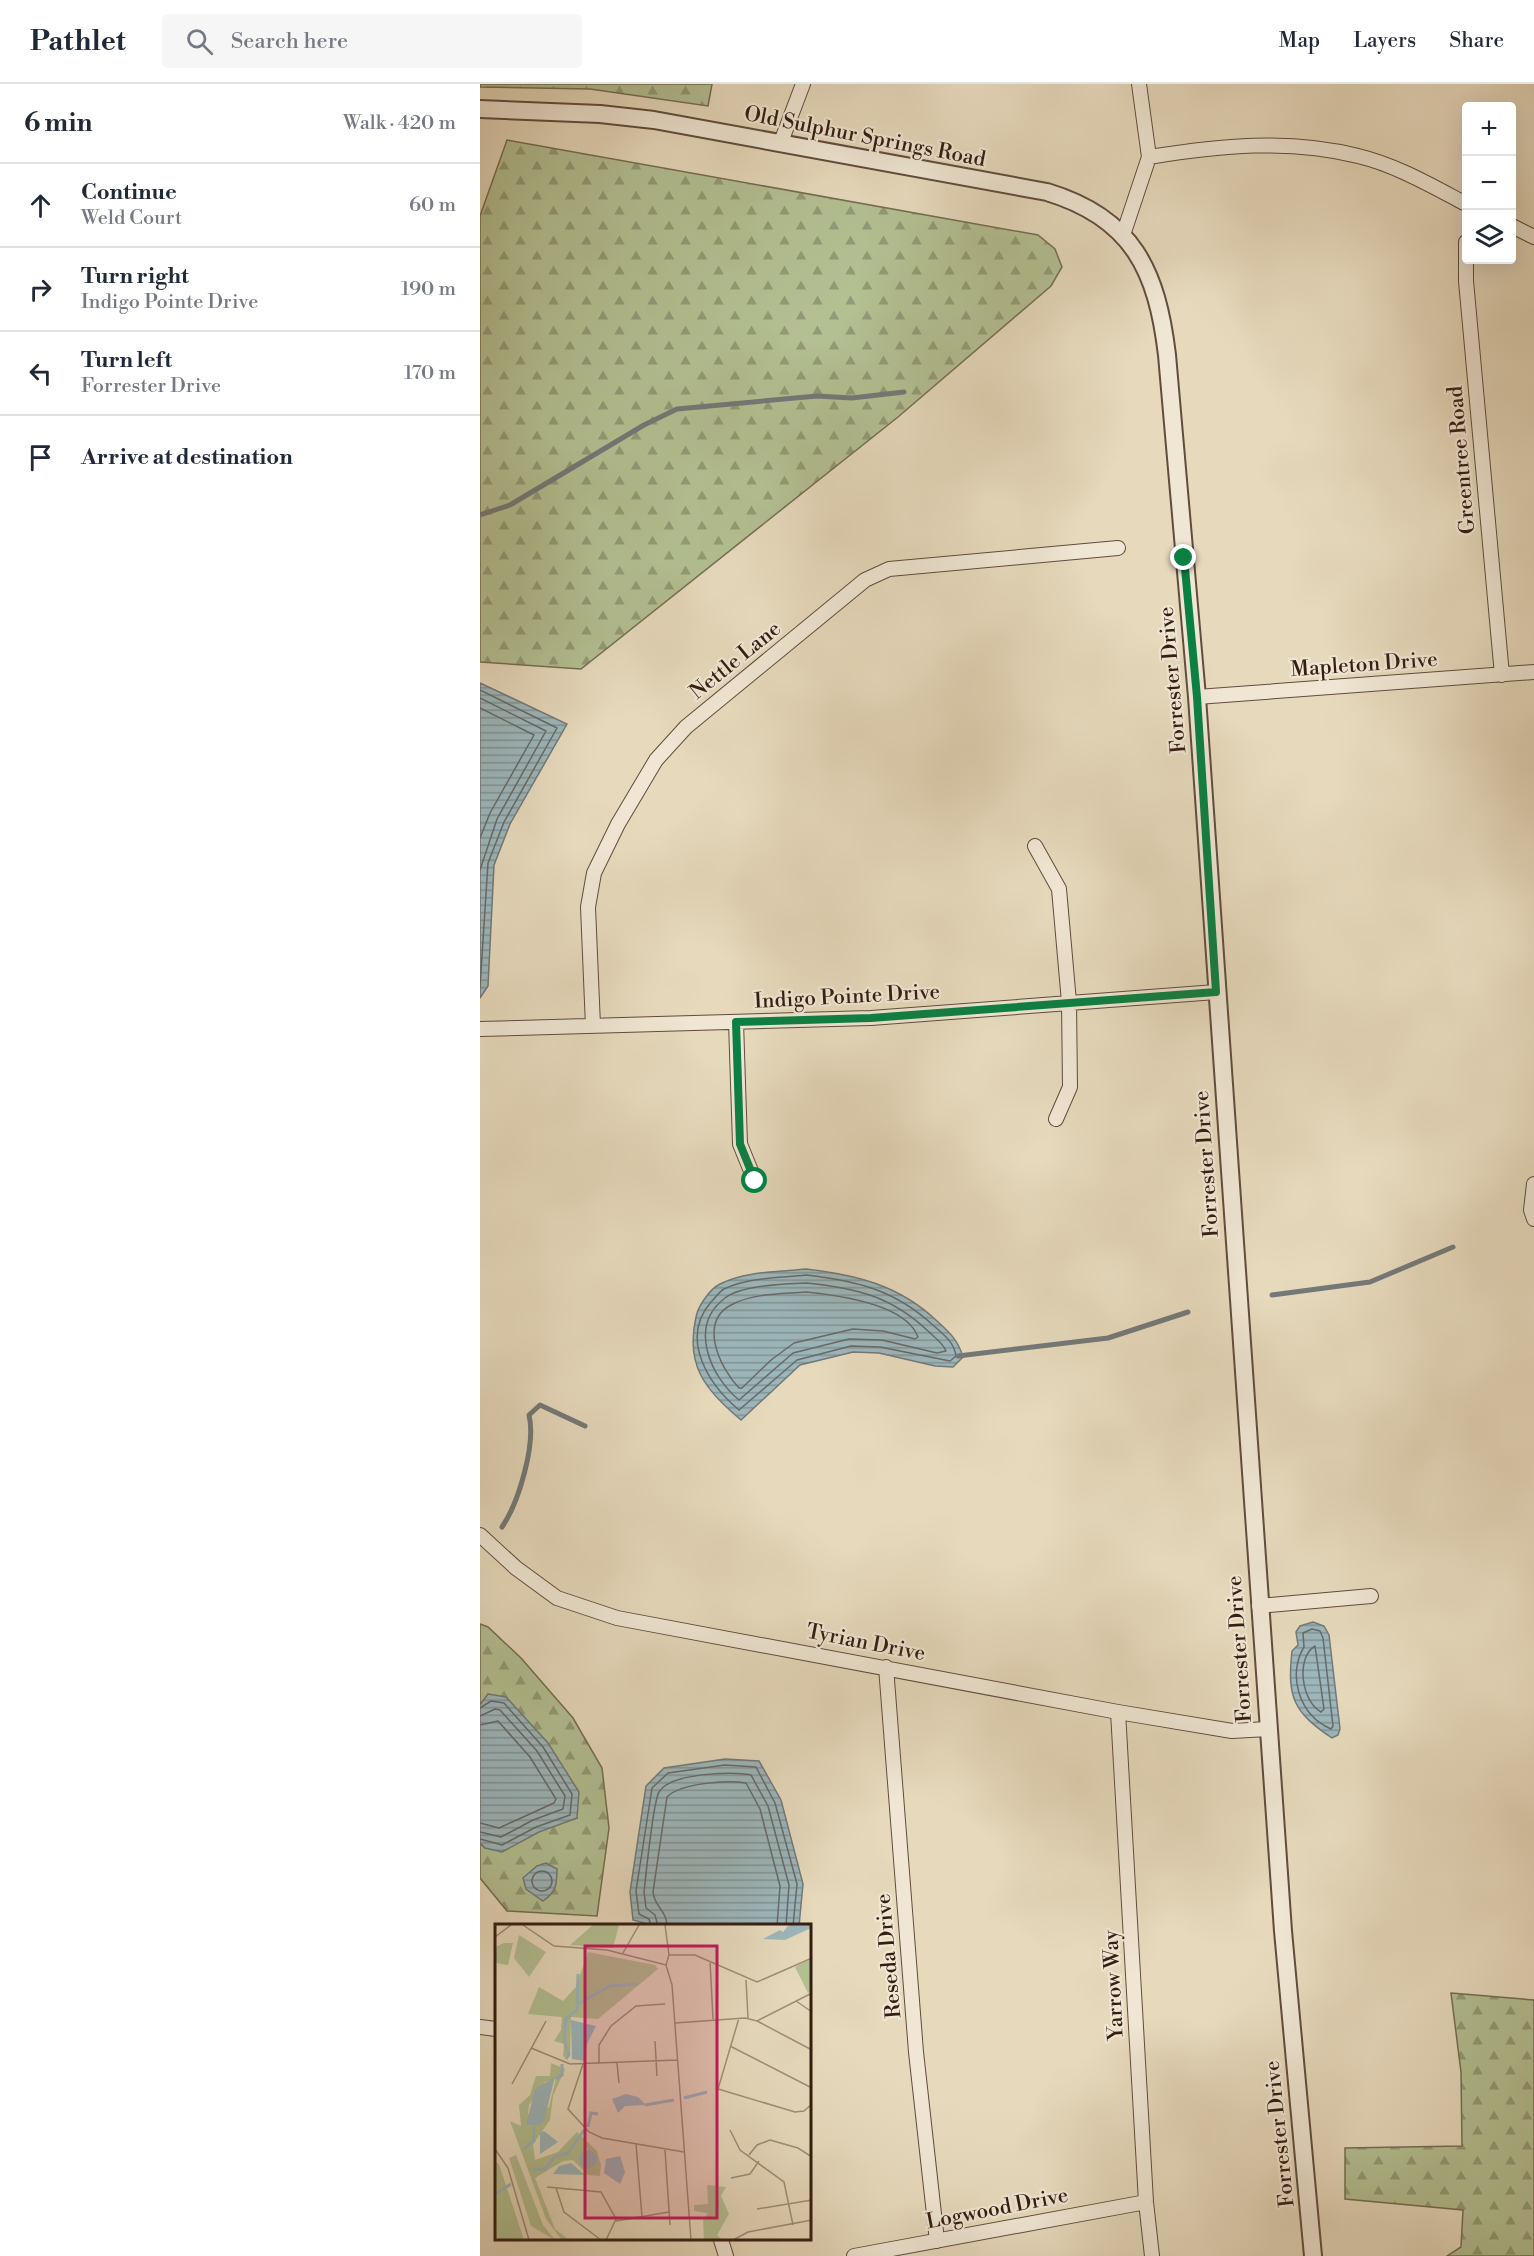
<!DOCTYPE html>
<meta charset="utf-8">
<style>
body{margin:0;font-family:"Libre Bodoni",serif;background:#f6f6f7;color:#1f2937}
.controls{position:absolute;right:18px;top:18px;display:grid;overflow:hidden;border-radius:6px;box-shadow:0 6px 24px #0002}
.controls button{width:54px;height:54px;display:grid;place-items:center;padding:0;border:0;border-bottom:2px solid #e0e1e3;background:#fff;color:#1f2937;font:30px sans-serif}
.stop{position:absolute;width:18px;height:18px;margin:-14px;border:4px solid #0b8043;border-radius:50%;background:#fff}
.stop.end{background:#0b8043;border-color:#fff;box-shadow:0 2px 6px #0008}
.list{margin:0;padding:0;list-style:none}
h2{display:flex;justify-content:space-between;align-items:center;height:78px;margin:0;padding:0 24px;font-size:26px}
h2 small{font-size:20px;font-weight:400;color:#747a83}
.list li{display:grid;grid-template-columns:39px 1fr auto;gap:18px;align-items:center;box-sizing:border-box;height:84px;padding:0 24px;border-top:2px solid #e0e1e3}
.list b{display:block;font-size:22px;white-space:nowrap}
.list p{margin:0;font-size:20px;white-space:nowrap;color:#747a83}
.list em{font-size:20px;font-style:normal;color:#747a83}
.icon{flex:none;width:33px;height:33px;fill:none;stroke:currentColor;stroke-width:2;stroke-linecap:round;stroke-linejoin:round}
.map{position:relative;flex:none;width:1054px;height:2172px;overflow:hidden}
header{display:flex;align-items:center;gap:36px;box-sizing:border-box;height:84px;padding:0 30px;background:#fff;border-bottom:2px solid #e0e1e3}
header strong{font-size:28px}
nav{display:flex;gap:33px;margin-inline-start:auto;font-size:21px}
.search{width:420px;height:54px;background:#f6f6f7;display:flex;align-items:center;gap:15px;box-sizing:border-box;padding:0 21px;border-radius:6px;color:#747a83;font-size:22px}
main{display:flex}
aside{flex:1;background:#fff}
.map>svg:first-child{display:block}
.forest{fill:url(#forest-firs);stroke:#746e52;stroke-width:1.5}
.water{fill:url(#water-rules);stroke:#737978;stroke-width:1.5}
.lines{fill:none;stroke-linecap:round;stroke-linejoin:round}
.shore{stroke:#686a67;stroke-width:1.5}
.stream{stroke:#737978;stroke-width:5}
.minor-casing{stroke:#614c3c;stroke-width:16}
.tertiary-casing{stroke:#614c3c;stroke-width:20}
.minor{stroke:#efe6d3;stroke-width:14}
.tertiary{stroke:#efe6d3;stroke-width:16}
.route{stroke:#0b8043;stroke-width:8}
.labels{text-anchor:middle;stroke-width:4.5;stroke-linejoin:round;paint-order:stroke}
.street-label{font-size:21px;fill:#351d12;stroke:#efe6d3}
.inset-river{fill:none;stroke:#9cb7bc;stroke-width:3}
.inset-road{fill:none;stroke:#9f8e78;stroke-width:1.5}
.view{fill:#c2185b;fill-opacity:0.15;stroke:#c2185b;stroke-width:3}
.inset-edge{fill:none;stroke:#351d12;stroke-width:3}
</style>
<header>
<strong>Pathlet</strong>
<div class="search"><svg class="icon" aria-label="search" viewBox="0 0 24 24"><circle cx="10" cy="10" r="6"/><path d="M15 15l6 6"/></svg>Search here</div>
<nav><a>Map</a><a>Layers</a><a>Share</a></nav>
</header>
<main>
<aside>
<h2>6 min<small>Walk · 420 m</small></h2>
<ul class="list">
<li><svg class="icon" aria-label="ahead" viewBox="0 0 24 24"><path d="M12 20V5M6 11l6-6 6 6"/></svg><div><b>Continue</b><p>Weld Court</p></div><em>60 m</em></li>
<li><svg class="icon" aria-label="right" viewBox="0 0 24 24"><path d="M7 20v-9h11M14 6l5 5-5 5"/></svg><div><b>Turn right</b><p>Indigo Pointe Drive</p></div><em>190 m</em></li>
<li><svg class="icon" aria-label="left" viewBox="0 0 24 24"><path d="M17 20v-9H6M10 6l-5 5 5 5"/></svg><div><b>Turn left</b><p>Forrester Drive</p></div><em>170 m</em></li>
<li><svg class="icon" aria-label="arrive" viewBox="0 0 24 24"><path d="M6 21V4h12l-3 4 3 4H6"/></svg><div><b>Arrive at destination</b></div></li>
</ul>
</aside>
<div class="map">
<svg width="1054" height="2172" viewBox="0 0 1054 2172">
<defs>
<pattern id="forest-firs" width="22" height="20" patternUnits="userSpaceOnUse" patternTransform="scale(1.5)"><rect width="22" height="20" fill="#b3c092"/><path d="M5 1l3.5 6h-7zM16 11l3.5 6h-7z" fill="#929b76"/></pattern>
<pattern id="water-rules" width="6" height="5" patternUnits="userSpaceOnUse" patternTransform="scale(1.5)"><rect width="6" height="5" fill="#9cb7bc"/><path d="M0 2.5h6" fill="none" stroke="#809497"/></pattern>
</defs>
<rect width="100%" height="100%" fill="#e6d9bc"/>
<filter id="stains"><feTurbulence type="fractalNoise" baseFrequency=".00333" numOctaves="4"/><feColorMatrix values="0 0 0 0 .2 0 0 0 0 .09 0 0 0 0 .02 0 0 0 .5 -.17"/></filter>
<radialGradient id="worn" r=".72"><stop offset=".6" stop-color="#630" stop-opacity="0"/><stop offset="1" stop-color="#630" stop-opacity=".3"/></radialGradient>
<path class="forest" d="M0,0H232L228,22L110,5L0,3Z
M27,56L558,151L575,165L582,183L571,202L418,333L101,585L0,578V132Z
M0,1540L8,1543L41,1574L93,1634L122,1684L129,1744L117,1832L27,1827L0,1794V1759L5,1764L97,1734L8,1610L0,1621Z
M971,1909L1054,1916V2172H967L981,2163L983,2126L865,2115V2064L982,2062L981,1988Z"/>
<path class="water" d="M0,599L87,640L30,740L14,781L8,902L0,914Z
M326,1185C377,1191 419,1201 457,1237C470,1249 478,1256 483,1273L473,1283L455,1282L399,1269L373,1268L320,1281L261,1336C225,1305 205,1282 216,1233C218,1222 230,1205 240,1200C266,1187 298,1188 326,1185Z
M833,1538L844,1542L849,1551L860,1645L858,1651L852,1654C813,1628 807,1613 812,1567L818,1561L816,1548L820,1542Z
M8,1610L26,1613L68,1659L99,1708L97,1734L59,1748L22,1768L5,1764L0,1759V1621Z
M245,1675L279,1677L301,1716L323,1800L319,1842H175L153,1836L150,1808L166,1702L184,1684Z
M66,1779L77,1785C77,1801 76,1808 63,1817L46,1805L43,1794L57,1782Z"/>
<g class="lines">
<path class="shore" d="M0,606L77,644L24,738L8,779L0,903
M0,614L66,647L17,735L0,786
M0,624L54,651L10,729L0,754
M326,1191C378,1197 415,1206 454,1242C464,1251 474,1258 476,1272L470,1277L400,1263L371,1262L317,1276L259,1326C229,1301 199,1255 231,1218C235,1214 239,1208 244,1205C269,1193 299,1194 326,1191Z
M326,1199C376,1204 411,1212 448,1247C454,1253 464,1260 466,1267L457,1269L402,1256L369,1255L313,1269L259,1316C230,1292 208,1242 245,1214C261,1201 306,1200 326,1199Z
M326,1208C356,1211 426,1220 438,1253L435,1255L403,1247L373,1245L314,1259L291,1276L262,1304H259C240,1284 217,1237 253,1220C275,1209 302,1210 326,1208Z
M832,1545L840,1547L843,1554L853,1642L851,1645C819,1631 807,1591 824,1563L823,1549Z
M835,1562L844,1625L841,1628C822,1618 815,1574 835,1562Z
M0,1624L11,1617L24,1619L63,1663L92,1710L90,1731L56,1743L22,1761L0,1755
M0,1632L15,1625L20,1626L57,1667L85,1712L83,1725L53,1736L21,1753L0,1748
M0,1641L18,1637L50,1673L76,1715L74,1719L19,1744L0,1739
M52 1797a10 10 0 1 1 20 0a10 10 0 1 1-20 0Z
M171,1842L169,1835L159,1830L156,1807L172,1704L188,1689L245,1681L276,1683L295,1719L317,1800L313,1842
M178,1842L175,1831L166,1824L164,1808C166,1791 173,1718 179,1708C190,1689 252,1687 271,1691L288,1722L309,1801L306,1842
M187,1842C187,1827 174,1822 173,1808L187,1713C200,1699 247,1696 266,1699L280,1725L300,1802L297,1842"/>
<path class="stream" d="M0,431L30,421L164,341L197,325L337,312L372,314L424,308
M792,1211L890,1198L973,1163
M478,1272L628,1254L708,1228
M22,1443C39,1418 56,1360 49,1331L60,1321L105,1342"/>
<g class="minor-casing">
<path id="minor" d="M301,58L323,0
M669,73C738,62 809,54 878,72C916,81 952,102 986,120
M1032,142L1054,153
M643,151L669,73L659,0
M986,158V197L1022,591
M717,613L1054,588
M555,762L579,805L589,918L590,1003L576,1035
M256,938L260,1060L275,1097
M113,942L108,823L114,789L138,740L176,676L206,643L385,496L409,485L638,464
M0,945L391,934L736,908
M1054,1100L1051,1126L1054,1135
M0,1451L36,1484L77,1514L137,1534L638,1628L752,1647L788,1645
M779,1522L891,1512
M406,1583L436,1968L457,2157
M638,1628L666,2118L672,2172
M0,1943L16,1945
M241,2156L246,2172
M374,2172L666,2118"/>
</g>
<g class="tertiary-casing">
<path id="tertiary" d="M0,25L120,30L174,36L567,108C653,134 677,187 687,271L717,613L803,1847L833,2172"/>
</g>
<use href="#minor" class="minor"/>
<use href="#tertiary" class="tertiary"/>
</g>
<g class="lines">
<path class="route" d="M275,1097L260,1060L256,938L391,934L736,908L717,613L704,474"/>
</g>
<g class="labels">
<g class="street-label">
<text transform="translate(385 52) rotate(11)" y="7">Old Sulphur Springs Road</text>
<text transform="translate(981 376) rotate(-95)" y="7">Greentree Road</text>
<text transform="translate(255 576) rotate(-39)" y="7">Nettle Lane</text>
<text transform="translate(884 580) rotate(-4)" y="7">Mapleton Drive</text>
<text transform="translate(692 596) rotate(-95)" y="7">Forrester Drive</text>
<text transform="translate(367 912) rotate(-3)" y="7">Indigo Pointe Drive</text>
<text transform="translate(726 1080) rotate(-94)" y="7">Forrester Drive</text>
<text transform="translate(386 1558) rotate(11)" y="7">Tyrian Drive</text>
<text transform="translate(759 1565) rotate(-94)" y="7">Forrester Drive</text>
<text transform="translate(408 1872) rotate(-95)" y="7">Reseda Drive</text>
<text transform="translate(633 1901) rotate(-93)" y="7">Yarrow Way</text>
<text transform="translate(799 2050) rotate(-96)" y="7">Forrester Drive</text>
<text transform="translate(517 2124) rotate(-11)" y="7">Logwood Drive</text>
</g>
</g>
<g transform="translate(15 1840)">
<rect width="316" height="316" fill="#e6d9bc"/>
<path d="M98,1H124L118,24L75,21ZM93,28L160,41L163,45L103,95L76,93L75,132L68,133L69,120L59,117L66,106L67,93L33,90L44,63L68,77L81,63ZM56,139L70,145L58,172L55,196L38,220L40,236L63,228L82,208L102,227L106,241L105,252L93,251L78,236L68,237L40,254L60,305L74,316L66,315L51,295L15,197L26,202L24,181L35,171L41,152H55ZM61,155L54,183L33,190L34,181L50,158ZM91,224L102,236L92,244L85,238ZM21,231L48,301L60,316L36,302L14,234ZM0,237L4,240L29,316H0ZM212,261L231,263L226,272L234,290L222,311L227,316H209L208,296L213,289L199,287V281L213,280Z" fill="#b3c092" fill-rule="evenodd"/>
<path d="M316,35V67L313,69L300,43Z" fill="#b3c092"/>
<path d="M24,11L51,28L34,53L19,34ZM9,19H18L13,41L0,39V23Z" fill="#b3c092"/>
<path d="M294,1H316V4L290,16L268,15L285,6L288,8ZM76,96L101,102L92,120L90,137L77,135ZM60,153L49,196L45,201H31L40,165ZM131,170L143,173L151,181L130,182L123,189L117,175ZM49,207L63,218L45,230V209ZM84 235a9 9 0 1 1 18 0a9 9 0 1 1-18 0ZM125,232L130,248L125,260L109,249L111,235ZM76,239L90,251L58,250L64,242Z" fill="#9cb7bc"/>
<path class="inset-river" d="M83,80L115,62L143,60M71,135L74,130L69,117L71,94L82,86L83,50M61,155L67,151V140M189,174L212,168M150,181L179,176M93,203L96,189L103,190M29,225L39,217V203M37,246L50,245L59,233L73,229L89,206M0,270L16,260"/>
<path class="inset-road" d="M28,1L59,22L112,26L171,41M170,1L174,31L171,41L177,61L196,316M0,13L16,1M128,29L144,1M174,31H200L262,58L317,34M215,37L218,95M251,56L253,94M301,77L317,88M244,94L223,165L300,188L309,187L317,180M262,97L317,126M180,99L250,94L262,97L317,69M160,117L162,152M235,122L317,164M36,124L75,140L182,136M122,139L124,159M88,140L73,185L94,208L107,214L189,228M104,140V121L116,102L141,82L170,80M17,160L51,97M235,206L245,226L289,258L298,301M141,220L147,293M0,225L13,244L34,316M170,226L175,301M254,231L262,221L275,216L303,224L317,233M236,254L255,250L264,237M52,263L106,268L121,295L111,316M61,264L69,288L106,316M262,285L317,276M121,297L174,288M238,316L253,308L317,296"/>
<path class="view" d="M90,22H222V294H90Z"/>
<rect width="316" height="316" class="inset-edge"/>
</g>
<rect width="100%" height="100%" filter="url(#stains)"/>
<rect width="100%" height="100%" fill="url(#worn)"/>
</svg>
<div class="controls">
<button>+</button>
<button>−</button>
<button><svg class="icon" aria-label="layers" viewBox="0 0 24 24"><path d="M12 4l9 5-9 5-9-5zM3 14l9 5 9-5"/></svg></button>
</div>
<div class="stop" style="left:275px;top:1097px"></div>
<div class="stop end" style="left:704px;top:474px"></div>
</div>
</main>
